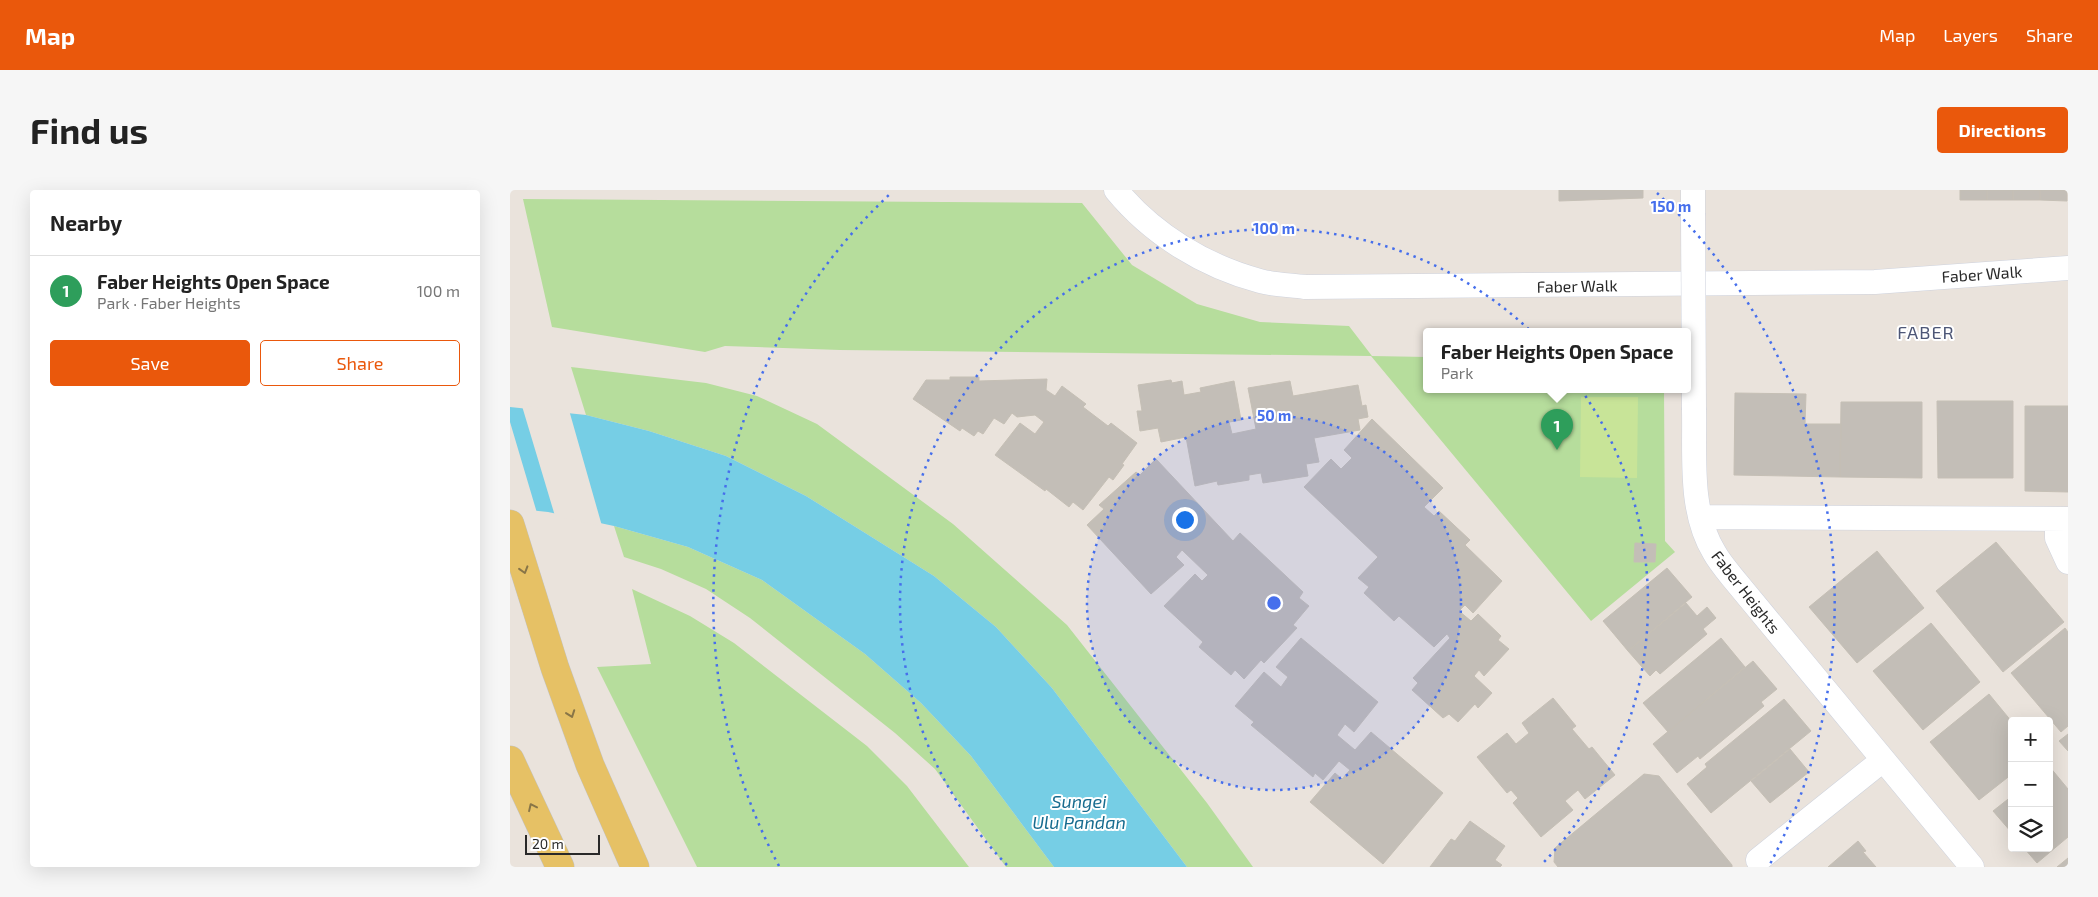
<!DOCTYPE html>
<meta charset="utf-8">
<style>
body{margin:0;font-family:"Exo 2",sans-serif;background:#f6f6f6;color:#222}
.controls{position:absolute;right:15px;bottom:15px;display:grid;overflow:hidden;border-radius:5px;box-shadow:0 5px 20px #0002}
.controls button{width:45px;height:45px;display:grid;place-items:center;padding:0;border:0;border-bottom:1px solid #e0e0e0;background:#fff;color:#222;font:25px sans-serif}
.scale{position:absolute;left:15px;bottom:12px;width:75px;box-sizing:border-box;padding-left:5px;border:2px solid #292929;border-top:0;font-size:14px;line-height:18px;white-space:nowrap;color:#292929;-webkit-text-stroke:4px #fff;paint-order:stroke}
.you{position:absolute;left:674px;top:329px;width:18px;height:18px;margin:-12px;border:4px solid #fff;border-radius:50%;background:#1a73e8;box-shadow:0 0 0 8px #1a73e833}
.badge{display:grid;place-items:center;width:32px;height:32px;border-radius:50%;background:#ea580c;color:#fff;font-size:16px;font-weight:700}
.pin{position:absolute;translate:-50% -41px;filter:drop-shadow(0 1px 2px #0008)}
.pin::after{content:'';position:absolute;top:26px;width:18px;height:15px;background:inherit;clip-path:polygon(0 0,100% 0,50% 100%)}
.popup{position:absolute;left:913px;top:138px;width:268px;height:65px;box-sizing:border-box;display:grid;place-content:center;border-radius:5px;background:#fff;filter:drop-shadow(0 1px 4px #0005);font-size:16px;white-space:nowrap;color:#767676}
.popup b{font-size:19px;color:#222}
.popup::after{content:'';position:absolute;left:50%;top:100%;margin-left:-10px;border:10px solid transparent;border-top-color:#fff}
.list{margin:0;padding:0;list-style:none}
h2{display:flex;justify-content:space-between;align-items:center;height:65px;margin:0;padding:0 20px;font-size:21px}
h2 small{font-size:16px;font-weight:400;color:#767676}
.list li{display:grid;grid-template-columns:32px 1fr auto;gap:15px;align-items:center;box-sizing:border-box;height:70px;padding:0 20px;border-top:1px solid #e0e0e0}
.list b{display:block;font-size:19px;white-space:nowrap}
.list p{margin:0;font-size:16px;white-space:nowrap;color:#767676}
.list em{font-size:16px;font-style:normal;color:#767676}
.actions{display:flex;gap:10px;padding:15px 20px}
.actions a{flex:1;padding:11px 0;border:1px solid #ea580c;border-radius:5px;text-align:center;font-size:18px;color:#ea580c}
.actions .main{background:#ea580c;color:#fff}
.icon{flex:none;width:28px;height:28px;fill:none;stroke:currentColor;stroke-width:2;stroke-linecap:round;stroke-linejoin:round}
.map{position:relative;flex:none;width:1558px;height:677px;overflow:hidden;border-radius:5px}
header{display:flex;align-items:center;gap:30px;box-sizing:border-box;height:70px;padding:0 25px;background:#ea580c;color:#fff}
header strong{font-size:24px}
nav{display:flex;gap:28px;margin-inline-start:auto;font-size:18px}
.intro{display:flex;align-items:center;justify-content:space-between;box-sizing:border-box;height:120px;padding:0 30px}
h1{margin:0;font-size:35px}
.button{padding:12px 22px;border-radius:5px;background:#ea580c;color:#fff;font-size:18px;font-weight:700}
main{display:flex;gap:30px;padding:0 30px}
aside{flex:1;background:#fff;border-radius:5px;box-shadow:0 5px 20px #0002}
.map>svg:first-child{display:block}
.green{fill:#b6dd9c}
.pitch{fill:#c8e498}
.water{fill:#76cee5}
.pier{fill:#eae3dc}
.building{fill:#c3beb7;stroke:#c5bfb5}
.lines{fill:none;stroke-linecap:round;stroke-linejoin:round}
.minor-casing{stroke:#ced2dd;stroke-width:25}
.primary-casing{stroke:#c3c3c3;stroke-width:29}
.minor{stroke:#fff;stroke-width:24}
.primary{stroke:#e6c165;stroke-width:28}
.minor-bridge-casing{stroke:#ced2dd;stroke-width:25;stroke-linecap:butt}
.minor-bridge{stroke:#fff;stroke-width:24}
.oneway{stroke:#887547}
.ring{fill:none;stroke:#466fec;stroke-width:2.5;stroke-dasharray:2.5 5}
.labels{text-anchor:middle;stroke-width:4;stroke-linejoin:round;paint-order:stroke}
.street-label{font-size:16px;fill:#292929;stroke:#fff}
.neighbourhood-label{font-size:18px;letter-spacing:1px;fill:#4d5676;stroke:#fff}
.water-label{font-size:18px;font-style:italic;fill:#176c8f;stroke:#fff}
.centre{fill:#466fec;stroke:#fff;stroke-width:2.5}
.ring-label{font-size:15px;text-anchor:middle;font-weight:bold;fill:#466fec;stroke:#fff;stroke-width:4;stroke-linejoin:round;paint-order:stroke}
</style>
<header>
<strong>Map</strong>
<nav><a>Map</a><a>Layers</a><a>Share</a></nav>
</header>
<div class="intro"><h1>Find us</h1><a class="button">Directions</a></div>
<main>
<aside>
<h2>Nearby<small></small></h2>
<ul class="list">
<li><span class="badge" style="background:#2e9e5b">1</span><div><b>Faber Heights Open Space</b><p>Park · Faber Heights</p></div><em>100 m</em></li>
</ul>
<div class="actions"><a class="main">Save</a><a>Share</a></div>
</aside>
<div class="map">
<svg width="1558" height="677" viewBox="0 0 1558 677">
<rect width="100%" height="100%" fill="#eae3dc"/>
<path class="green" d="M13,9L572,13L622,75L687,114L750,132L839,136L862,166L917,167V199H1154L1155,351L1165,362L1081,431L861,166L330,160L215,156L195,162L42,137Z
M61,177L196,193L247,206L307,234L443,334L557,435L697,613L743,677H677L542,498L486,437L424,386L296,306L216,266L139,241L76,225Z
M104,336L178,357L252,390L355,464L411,513L461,566L544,677H496L425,579L385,543L240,428L196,399L151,379L114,367Z
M122,399L180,426L224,453L357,556L397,596L459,677H187L87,477L141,474Z"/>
<path class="pitch" d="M1071,207H1128L1127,288L1070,287Z"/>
<path class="water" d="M0,217L76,225L139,241L216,266L296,306L424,386L486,437L542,498L677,677H544L461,566L411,513L355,464L252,390L178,357L104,336L38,322L0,318Z"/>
<path class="pier" d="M12,216L59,220L92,336L45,326Z
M0,232L27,323L0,320Z"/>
<path class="building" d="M1049,0H1133V8L1049,11Z
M1450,0H1477V10H1450Z
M1477,0H1503V10H1477Z
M1503,0H1530V10H1503Z
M1530,0H1557V11L1530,10Z
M440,187H469V191L537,189L536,200L545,206L552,196L576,214L573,217L598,236L601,233L627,253L612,274L614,275L603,290L599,287L573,320L563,312L559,317L536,299L535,301L485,265L510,233L525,244L534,232L525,225L507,227L502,223L494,234L484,228L473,244L468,241L464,246L452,238L450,241L403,209L416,190H440Z
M661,190L662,193L672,191L674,205L691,202L690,198L724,191L731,230L719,232L722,244L746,239L738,198L780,191L783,206L848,195L852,216L856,215L858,227L848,229L850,240L804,248L809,272L796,274L798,286L753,293L751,283L739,285V290L708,295L707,291L685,296L676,247L651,252L648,238L630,241L627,221H632L628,195Z
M1225,203L1296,204L1295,234H1331L1330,287L1224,285Z
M1427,211H1503V288H1428Z
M1331,212H1412V288L1330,287Z
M1515,216H1558V302L1515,301Z
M862,229L933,298L914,317L924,326L929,321L960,350L955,355L992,391L963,423L955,415L949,421L961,431L968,424L991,446L988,450L999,459L974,486L969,480L964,486L982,503L968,518L965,514L948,532L939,524L933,528L902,500L908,493L903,488L940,448L937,444L924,457L889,426L884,431L854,403L859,397L848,388L868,367L794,297L821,269L831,279L842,268L834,260Z
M646,269L723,351L730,343L793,402L789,408L799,416L783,435L787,438L754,473L751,470L734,489L725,480L721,485L689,457L693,452L654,416L685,384L692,391L698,385L672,360L666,367L674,375L641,404L577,335L594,319L589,315L626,282L630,285Z
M1486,352L1554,432L1493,482L1426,401Z
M1125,353L1146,354L1145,372H1124Z
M1367,361L1414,418L1347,473L1299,417Z
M1157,378L1182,407L1118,461L1093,431Z
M1176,413L1187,426L1197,417L1206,428L1193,439L1197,444L1150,484L1146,480L1140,486L1118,461Z
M1421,433L1470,492L1413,540L1363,481Z
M1555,438L1558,442V536L1551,542L1501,483Z
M791,448L868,512L844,542L835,534L827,545L845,560L861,542L933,603L873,674L800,612L825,583L832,589L840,580L829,571L813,590L805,583L803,587L741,535L744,532L725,516L754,482L771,497L778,487L766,477Z
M1211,448L1235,477L1158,542L1133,513Z
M1243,471L1267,499L1251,512L1254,516L1190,569L1188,566L1167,583L1143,554Z
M1479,504L1502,532V584L1469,610L1420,552Z
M1043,508L1066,536L1062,539L1079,559L1082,557L1105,585L1075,609L1068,600L1055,611L1063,620L1031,647L1003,613L1008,608L1001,600L997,603L967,567L997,543L1006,554L1019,543L1012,533Z
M1274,509L1301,541L1201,623L1177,594L1197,577L1195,574Z
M1558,544V561L1549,551Z
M1280,559L1299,582L1260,613L1241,591Z
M1539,576L1558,599V647L1527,673L1514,658H1539Z
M1134,584L1149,586L1222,675V677H1048L1044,672L1045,658Z
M1502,606V643L1483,621Z
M960,631L995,656L985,670L992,675L990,677H920L941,649L945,651Z
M1348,651L1356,661L1353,662L1366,677H1318Z
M1558,668V677H1547Z"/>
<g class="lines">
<g class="minor-casing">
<path id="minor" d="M606,0C642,44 694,76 750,91C764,95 781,95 795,97L1365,92L1558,78
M1183,0V23
M1184,220C1185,266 1179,321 1204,362C1210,373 1219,383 1227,393L1462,677
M1190,327L1558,329
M1547,329V348L1558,372
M1248,670L1373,570"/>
</g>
<g class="primary-casing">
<path id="primary" d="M0,334L45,478L80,575L125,677
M0,570L50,677"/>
</g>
<use href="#minor" class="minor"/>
<use href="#primary" class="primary"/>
<g class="minor-bridge-casing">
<path id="minor-bridge" d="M1183,23L1184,220"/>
</g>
<use href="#minor-bridge" class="minor-bridge"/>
</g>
<defs><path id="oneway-chevron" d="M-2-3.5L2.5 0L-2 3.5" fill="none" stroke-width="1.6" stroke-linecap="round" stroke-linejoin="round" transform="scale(1.25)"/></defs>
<g class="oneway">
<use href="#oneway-chevron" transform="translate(14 380) rotate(73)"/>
<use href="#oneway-chevron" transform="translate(61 524) rotate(70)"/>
<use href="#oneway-chevron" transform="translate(22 617) rotate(-115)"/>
</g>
<circle cx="764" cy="413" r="187" fill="#466fec" fill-opacity=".12"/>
<g class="ring">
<circle cx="764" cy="413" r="187"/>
<path d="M497 675A374 374 0 1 1 1031 675"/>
<path d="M269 676A561 561 0 0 1 381 3M1147 3A561 561 0 0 1 1259 676"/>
</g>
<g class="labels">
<g class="street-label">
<text transform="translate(1472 84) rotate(-4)" y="6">Faber Walk</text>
<text transform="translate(1067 96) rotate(-1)" y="6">Faber Walk</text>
<text transform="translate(1236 402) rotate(52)" y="6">Faber Heights</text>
</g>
<g class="neighbourhood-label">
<text x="1416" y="149">FABER</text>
</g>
<g class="water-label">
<text x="569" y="618">Sungei<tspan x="569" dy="21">Ulu Pandan</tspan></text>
</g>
</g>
<circle cx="764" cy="413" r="8" class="centre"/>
<g class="ring-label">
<text x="1161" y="22">150 m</text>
<text x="764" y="44">100 m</text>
<text x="764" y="231">50 m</text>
</g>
</svg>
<div class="controls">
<button>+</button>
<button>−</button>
<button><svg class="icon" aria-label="layers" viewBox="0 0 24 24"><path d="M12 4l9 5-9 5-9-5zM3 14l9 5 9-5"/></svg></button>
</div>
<div class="scale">20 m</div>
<div class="you"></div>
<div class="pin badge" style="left:1047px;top:260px;background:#2e9e5b">1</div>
<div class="popup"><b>Faber Heights Open Space</b>Park</div>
</div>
</main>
